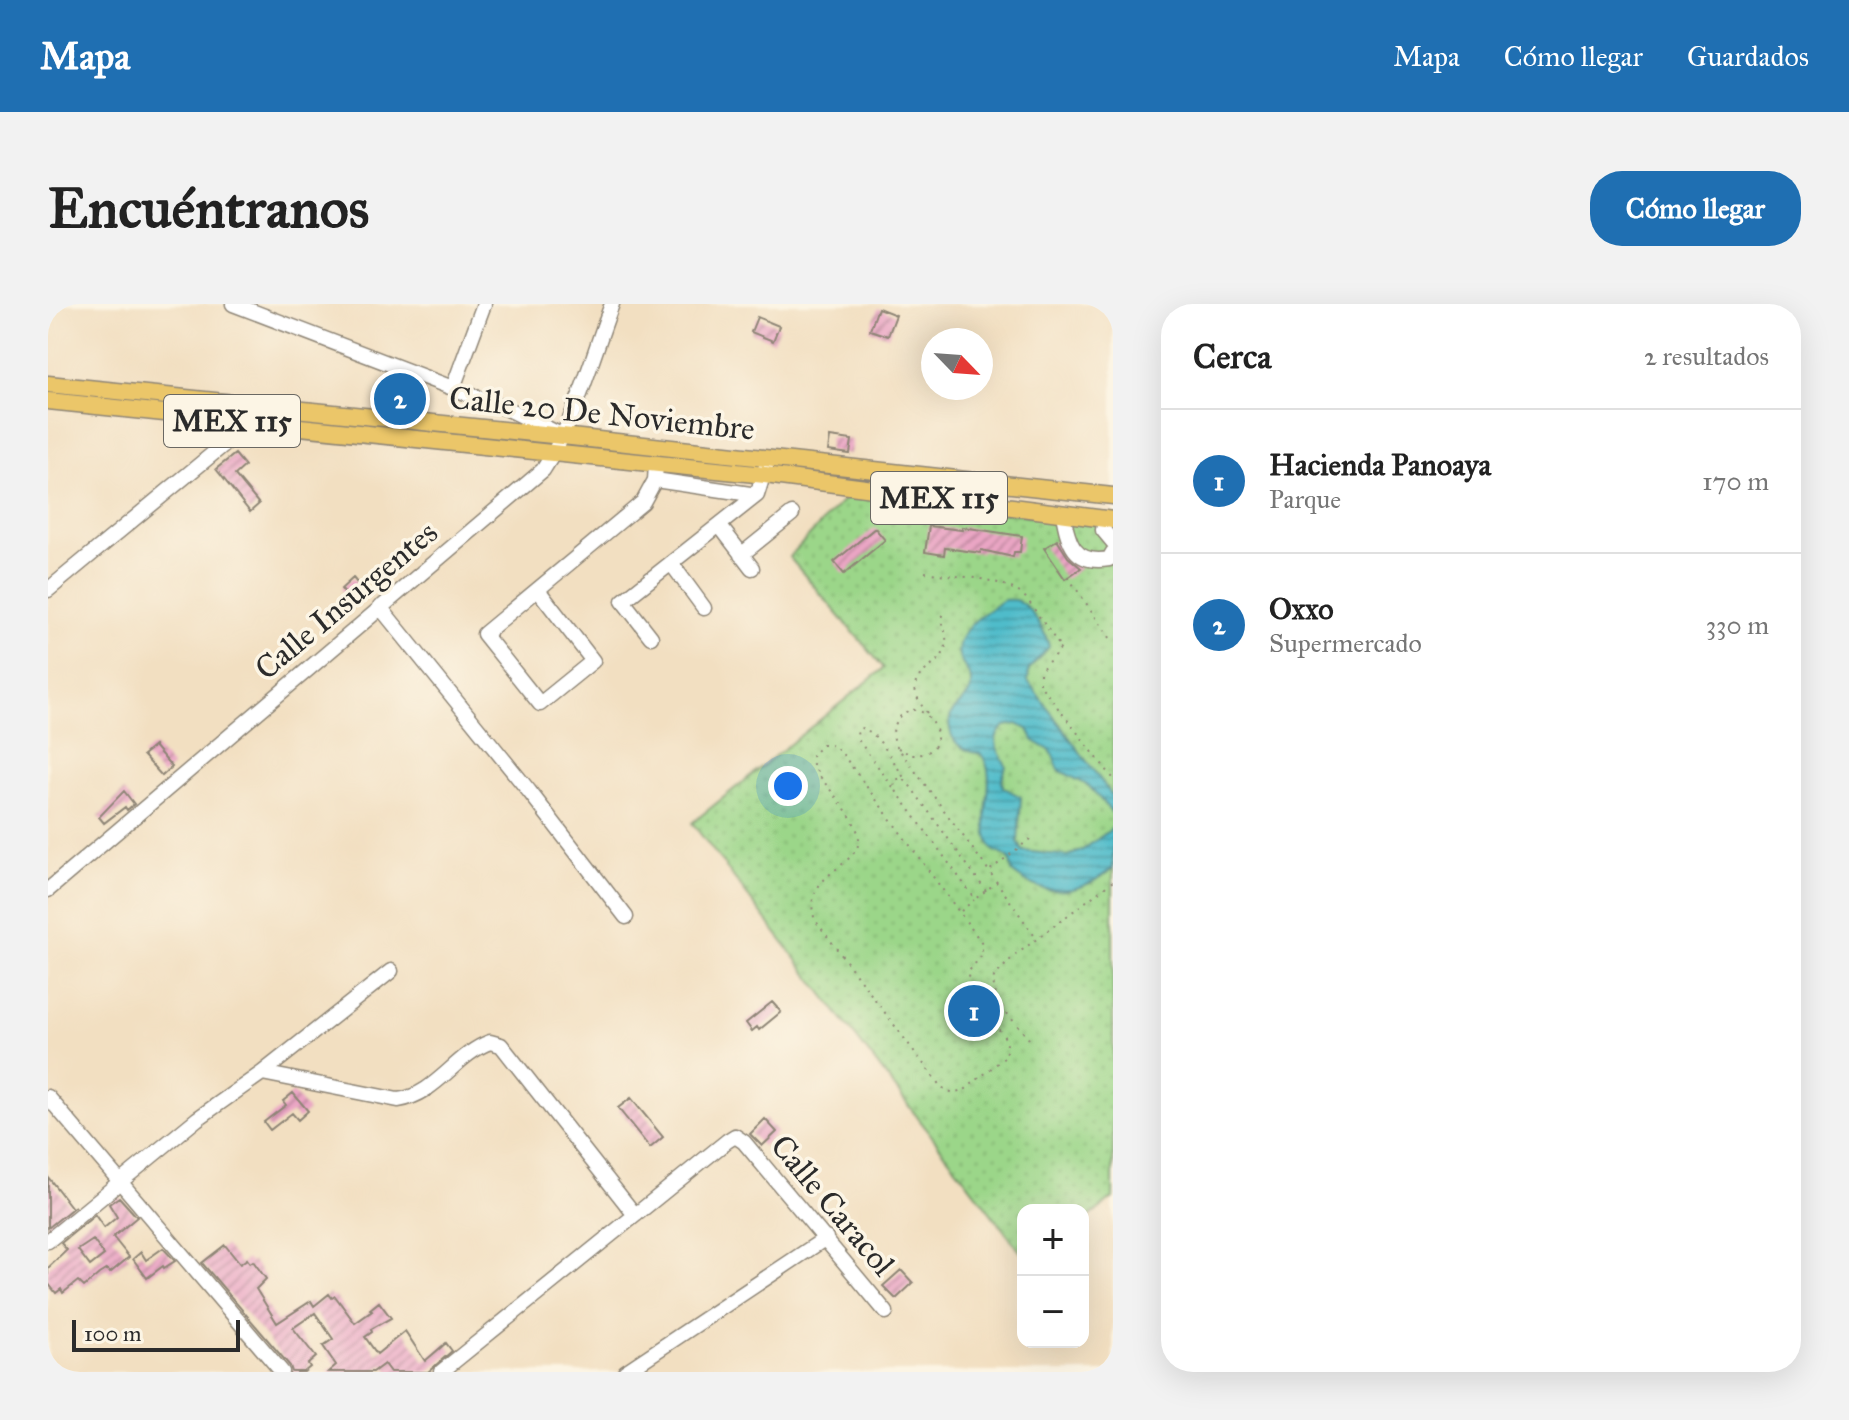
<!DOCTYPE html>
<html lang="es">
<meta charset="utf-8">
<style>
body{margin:0;font-family:"IM FELL Great Primer",serif;background:#f2f2f2;color:#222}
.controls{position:absolute;right:24px;bottom:24px;display:grid;overflow:hidden;border-radius:16px;box-shadow:0 8px 32px #0002}
.controls button{width:72px;height:72px;display:grid;place-items:center;padding:0;border:0;border-bottom:2px solid #e0e0e0;background:#fff;color:#222;font:40px sans-serif}
.compass{position:absolute;left:873px;top:24px;width:72px;height:72px;border-radius:50%;background:#fff;box-shadow:0 8px 32px #0002;rotate:115deg}
.scale{position:absolute;left:24px;bottom:20px;width:168px;box-sizing:border-box;padding-left:8px;border:4px solid #2b2b2b;border-top:0;font-size:22px;line-height:28px;white-space:nowrap;color:#2b2b2b;-webkit-text-stroke:6px #fcf5e5;paint-order:stroke}
.you{position:absolute;left:740px;top:482px;width:28px;height:28px;margin:-20px;border:6px solid #fff;border-radius:50%;background:#1a73e8;box-shadow:0 0 0 12px #1a73e833}
.badge{display:grid;place-items:center;width:52px;height:52px;border-radius:50%;background:#1f6fb2;color:#fff;font-size:26px;font-weight:700}
.pin{position:absolute;translate:-50% -50%;border:4px solid #fff;box-shadow:0 2px 8px #0006}
.list{margin:0;padding:0;list-style:none}
h2{display:flex;justify-content:space-between;align-items:center;height:104px;margin:0;padding:0 32px;font-size:34px}
h2 small{font-size:26px;font-weight:400;color:#767676}
.list li{display:grid;grid-template-columns:52px 1fr auto;gap:24px;align-items:center;box-sizing:border-box;height:144px;padding:0 32px;border-top:2px solid #e0e0e0}
.list b{display:block;font-size:30px;white-space:nowrap}
.list p{margin:0;font-size:26px;white-space:nowrap;color:#767676}
.list em{font-size:26px;font-style:normal;color:#767676}
.map{position:relative;flex:none;width:1065px;height:1068px;overflow:hidden;border-radius:32px}
header{display:flex;align-items:center;gap:48px;box-sizing:border-box;height:112px;padding:0 40px;background:#1f6fb2;color:#fff}
header strong{font-size:38px}
nav{display:flex;gap:44px;margin-inline-start:auto;font-size:28px}
.intro{display:flex;align-items:center;justify-content:space-between;box-sizing:border-box;height:192px;padding:0 48px}
h1{margin:0;font-size:56px}
.button{padding:20px 36px;border-radius:32px;background:#1f6fb2;color:#fff;font-size:28px;font-weight:700}
main{display:flex;gap:48px;padding:0 48px}
aside{flex:1;background:#fff;border-radius:32px;box-shadow:0 8px 32px #0002}
.map>svg:first-child{display:block}
.grass{fill:url(#grass-dots);stroke:#63805a;stroke-width:2}
.water{fill:url(#water-rules);stroke:#3e747a;stroke-width:2}
.building{fill:url(#building-hatch);fill-rule:evenodd}
.lines{fill:none;stroke-linecap:round;stroke-linejoin:round}
.minor-casing{stroke:#8e8576;stroke-width:17}
.major-casing{stroke:#8e8576;stroke-width:19}
.path{stroke:#8e8576;stroke-width:2;stroke-dasharray:2 6;stroke-linecap:butt}
.minor{stroke:#fff;stroke-width:14}
.major{stroke:#ebc669;stroke-width:16}
.labels{text-anchor:middle;stroke-width:7;stroke-linejoin:round;paint-order:stroke}
.shield{fill:#fcf5e5;stroke:#6a6863;stroke-width:2}
.shield-label{font-size:30px;font-weight:bold;fill:#2b2b2b}
.street-label{font-size:32px;fill:#2b2b2b;stroke:#fcf5e5}
</style>
<header>
<strong>Mapa</strong>
<nav><a>Mapa</a><a>Cómo llegar</a><a>Guardados</a></nav>
</header>
<div class="intro"><h1>Encuéntranos</h1><a class="button">Cómo llegar</a></div>
<main>
<div class="map">
<svg width="1065" height="1068" viewBox="0 0 1065 1068">
<defs>
<pattern id="grass-dots" width="8" height="8" patternUnits="userSpaceOnUse" patternTransform="scale(2)"><rect width="8" height="8" fill="#9bd689"/><path d="M2 2h.1M6 6h.1" fill="none" stroke="#86b876" stroke-width="1.8" stroke-linecap="round"/></pattern>
<pattern id="water-rules" width="6" height="5" patternUnits="userSpaceOnUse" patternTransform="scale(2)"><rect width="6" height="5" fill="#50bcca"/><path d="M0 2.5h6" fill="none" stroke="#4399a4"/></pattern>
<pattern id="building-hatch" width="6" height="6" patternUnits="userSpaceOnUse" patternTransform="scale(2)"><rect width="6" height="6" fill="#eaa6c4"/><path d="M-1 1l2-2M0 6l6-6M5 7l2-2" fill="none" stroke="#be879f"/></pattern>
</defs>
<rect width="100%" height="100%" fill="#fcf5e5"/>
<filter id="ink" filterUnits="userSpaceOnUse"><feTurbulence type="fractalNoise" baseFrequency=".0125" numOctaves="2"/><feDisplacementMap in="SourceGraphic" scale="16" xChannelSelector="R" yChannelSelector="G"/><feConvolveMatrix kernelMatrix="1 2 1 2 8 2 1 2 1" color-interpolation-filters="sRGB"/></filter>
<filter id="wash" filterUnits="userSpaceOnUse"><feTurbulence type="fractalNoise" baseFrequency=".006" numOctaves="4" result="noise"/><feDisplacementMap in="SourceGraphic" scale="32" xChannelSelector="R" yChannelSelector="G"/><feGaussianBlur stdDeviation="1.8" result="paint"/><feColorMatrix in="noise" values="0 0 0 0 0 0 0 0 0 0 0 0 0 0 0 0 0 1.4 0 .05"/><feComposite in="paint" operator="in"/></filter>
<g filter="url(#wash)">
<rect width="100%" height="100%" fill="#f2dfc1"/>
<path class="grass" d="M802,189L1065,222V894L1035,918V906H975V951L644,519L836,364L741,253Z"/>
<path class="water" d="M956,296C962,296 965,295 970,297C983,303 999,330 1001,343L981,365L980,377L1065,493V510L1041,482L1011,466L1003,447L986,437L980,425L969,420L957,422C939,437 952,447 958,462L954,476L955,483L973,493L970,538L975,547L1020,552L1033,547L1065,524V564C1033,590 998,596 964,568C962,549 959,554 945,546C926,515 953,476 933,450C927,448 920,448 915,444C902,437 897,418 906,406C913,397 923,393 923,380C924,369 913,362 911,352C905,328 939,306 956,296Z"/>
<g id="blocks">
<path class="building" d="M830,4L848,11L840,32L822,26Z
M709,13L731,22L725,37L703,28Z
M782,133L804,136L802,150L780,147Z
M187,150L197,162L187,171L211,200L202,208L168,165Z
M881,222L914,226V223L974,232L972,248H966L965,253L933,246L932,249L897,244L896,251L877,248Z
M827,224L837,236L796,270L786,258Z
M1009,236L1020,253L1033,264L1017,275L996,244Z
M305,274L319,291L306,301L293,285Z
M106,442L124,463L114,472L95,451Z
M76,487L86,500L79,506L77,503L56,519L51,513Z
M724,698L733,708L711,726L709,723L704,727L698,719Z
M245,789L260,807L250,816L244,809L222,826L216,818L238,801L235,797Z
M583,794L615,833L602,844L570,804Z
M717,815L729,828L714,842L702,830Z
M0,873L24,904L27,902L0,924Z
M71,893L89,913L65,933L81,953L62,969L59,965L51,970L36,983L30,977L15,989L13,985L8,989L0,979V964L19,946L13,939L47,911L56,924L69,913L61,900ZM45,936L56,951L42,962L30,946Z
M177,941L192,960L199,955L202,959L205,957L218,975L208,985L229,1019L263,997L266,1002L281,990L284,994L287,992L307,1019L324,1007L322,1005L331,998L343,1014L323,1025L324,1028L317,1033L329,1050L357,1027L377,1057L398,1039L404,1047L380,1068H342L336,1060L325,1068H280L288,1061L275,1042L285,1035L267,1009L245,1024L268,1053L260,1060L262,1063L256,1068H244L242,1062L154,959Z
M115,944L127,957L116,964L115,962L99,974L85,955L93,948L98,956Z
M853,966L865,979L848,995L835,982Z"/>
</g>
</g>
<g filter="url(#ink)">
<use href="#blocks" fill-opacity="0" stroke="#8e8576" stroke-width="2"/>
<g class="lines">
<g class="minor-casing">
<path id="minor" d="M185,0L462,106L511,130
M405,84L436,0
M607,176L709,191
M1015,210C1020,239 1026,261 1061,255L1065,248
M1058,215L1055,226L1065,238
M671,221L704,264
M693,251L744,210
M623,259L656,304
M0,286L208,114
M490,286L545,357L492,400L436,330L595,198L607,176L608,161
M332,303L481,487L578,613
M603,333L575,297L709,191L718,162
M0,586L495,166C527,119 544,53 564,0
M214,769L350,796C388,791 407,751 442,738L453,741L587,911
M0,793L234,1068
M0,937L149,815L214,769L343,667
M393,1068L679,837L687,832L696,838L838,1008
M577,1068L778,934"/>
</g>
<g class="major-casing">
<path id="major" d="M0,80L514,132L1065,192
M0,97L717,171L1065,216"/>
</g>
<path class="path" d="M877,268C909,274 955,271 979,295L1013,344L992,367V381L1065,474
M1020,273L1065,338
M879,409C838,355 919,375 893,316L896,309
M774,441H783L793,448L934,639V651L921,667L919,681L957,734L960,744L957,753L918,785L905,789L893,783L767,616C750,568 820,562 810,529C802,504 777,484 765,461L764,451Z
M850,444L863,451C919,452 871,376 848,419C843,427 845,435 850,444L941,567
M845,483L811,437L809,428L812,424C829,425 847,461 857,475
M982,535L941,567L988,634
M938,587L860,479L854,474L847,476L846,484L927,595L949,578
M913,607L926,596
M981,735C967,717 942,697 946,673L965,653L1065,577"/>
<use href="#minor" class="minor"/>
<use href="#major" class="major"/>
</g>
</g>
<g class="labels">
<g class="shield">
<rect x="116" y="91" width="136" height="52" rx="6"/>
<rect x="823" y="168" width="136" height="52" rx="6"/>
</g>
<g class="shield-label">
<text x="184" y="127">MEX 115</text>
<text x="891" y="204">MEX 115</text>
</g>
<g class="street-label">
<text transform="translate(554 109) rotate(6)" y="11">Calle 20 De Noviembre</text>
<text transform="translate(298 296) rotate(-40)" y="11">Calle Insurgentes</text>
<text transform="translate(785 901) rotate(50)" y="11">Calle Caracol</text>
</g>
</g>
</svg>
<div class="controls">
<button>+</button>
<button>−</button>
</div>
<svg class="compass" viewBox="-18 -18 36 36"><path d="M0-13l5 13h-10z" fill="#e53935"/><path d="M0 13l5-13h-10z" fill="#767676"/></svg>
<div class="scale">100 m</div>
<div class="you"></div>
<div class="pin badge" style="left:926px;top:707px">1</div>
<div class="pin badge" style="left:352px;top:95px">2</div>
</div>
<aside>
<h2>Cerca<small>2 resultados</small></h2>
<ul class="list">
<li><span class="badge">1</span><div><b>Hacienda Panoaya</b><p>Parque</p></div><em>170 m</em></li>
<li><span class="badge">2</span><div><b>Oxxo</b><p>Supermercado</p></div><em>330 m</em></li>
</ul>
</aside>
</main>
